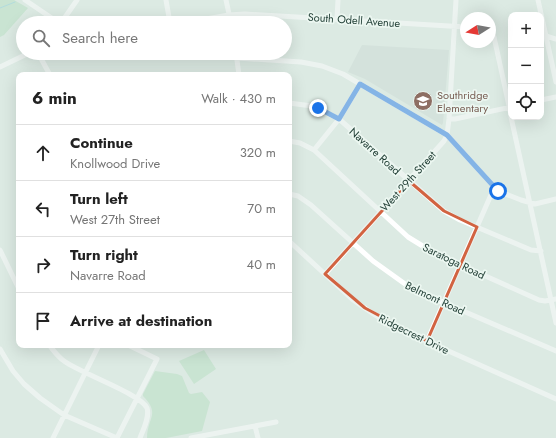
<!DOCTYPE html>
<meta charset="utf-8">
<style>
body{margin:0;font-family:Jost,sans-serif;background:#f2f2f2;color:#222}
.controls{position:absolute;right:12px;top:12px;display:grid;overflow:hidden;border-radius:8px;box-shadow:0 4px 16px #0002}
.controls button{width:36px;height:36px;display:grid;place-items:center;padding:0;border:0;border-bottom:1px solid #e0e0e0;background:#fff;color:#222;font:20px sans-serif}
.compass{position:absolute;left:460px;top:12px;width:36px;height:36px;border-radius:50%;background:#fff;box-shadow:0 4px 16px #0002;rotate:259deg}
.stop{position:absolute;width:12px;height:12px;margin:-9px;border:3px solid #1a73e8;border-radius:50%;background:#fff}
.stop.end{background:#1a73e8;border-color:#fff;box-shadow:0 1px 4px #0008}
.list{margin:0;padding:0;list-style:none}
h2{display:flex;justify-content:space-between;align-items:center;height:52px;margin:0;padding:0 16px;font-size:17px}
h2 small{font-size:13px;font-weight:400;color:#767676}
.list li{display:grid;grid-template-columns:26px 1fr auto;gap:12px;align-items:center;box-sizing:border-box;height:56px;padding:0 16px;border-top:1px solid #e0e0e0}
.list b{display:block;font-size:15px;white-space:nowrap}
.list p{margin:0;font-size:13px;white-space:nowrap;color:#767676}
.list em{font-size:13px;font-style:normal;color:#767676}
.icon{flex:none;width:22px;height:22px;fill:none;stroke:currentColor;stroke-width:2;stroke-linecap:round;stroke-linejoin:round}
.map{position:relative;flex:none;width:556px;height:438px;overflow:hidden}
.search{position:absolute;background:#fff;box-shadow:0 4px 16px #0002;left:16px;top:16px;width:276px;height:44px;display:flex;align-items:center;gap:10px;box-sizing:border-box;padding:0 14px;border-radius:22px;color:#767676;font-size:15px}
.panel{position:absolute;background:#fff;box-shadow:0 4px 16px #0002;left:16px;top:72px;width:276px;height:276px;border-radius:8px}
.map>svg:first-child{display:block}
.built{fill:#cadad2}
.green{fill:#b2debc}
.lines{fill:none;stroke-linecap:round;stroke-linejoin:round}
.stream{stroke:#7dccd6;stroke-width:1}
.minor{stroke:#fff;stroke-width:5}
.route{stroke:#1a73e8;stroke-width:5}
.marked{fill:none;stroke:#d26341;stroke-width:3;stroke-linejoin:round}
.labels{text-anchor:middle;stroke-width:3.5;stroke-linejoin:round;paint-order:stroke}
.street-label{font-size:11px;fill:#1d3b32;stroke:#ecf7f1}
.education-label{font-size:11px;fill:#785e54;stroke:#ecf7f1;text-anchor:start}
</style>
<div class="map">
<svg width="556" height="438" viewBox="0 0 556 438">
<rect width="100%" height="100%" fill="#dceae3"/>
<path class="built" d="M362,45L449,50L443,123L442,125L365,79L348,72Z"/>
<path class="green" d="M0,0H14L28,8L4,35L0,37Z
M204,350L216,369L194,384L179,361Z
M155,371L177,374L182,376L189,393L191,394L202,392L210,402L202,431L166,438H147C147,418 161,414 143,396V394Z"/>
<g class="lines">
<path class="stream" d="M0,8L15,2"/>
<path class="minor" d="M25,0L59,23
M166,0L170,23
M226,0L231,23
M538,0L556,82
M337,19L338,0
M61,23L77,0
M183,23L229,15L245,14L466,27
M490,31L494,37L511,115
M546,36L556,39
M38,53L50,75
M236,53L239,75
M237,58L301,62L322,66L343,74L447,135L498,191L521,200L535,204L556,199
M0,67L29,53
M541,100L556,97
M289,103L312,106L339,119L444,211L460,220L531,250L541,251
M511,117L556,323
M449,119H455L511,107
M289,141L300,143L314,150L408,237L434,253L539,300L545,301L556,299
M314,150L339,119L360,84
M289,194L298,196L311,205L373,261L412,289L556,351
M289,241L353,300L372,313L397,328L556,399
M0,250L19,289
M325,274L444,141L447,135L449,119L456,0
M427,341L494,188
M49,345C54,351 58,357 64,361C80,373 141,394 147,408C150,417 143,430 140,438
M0,349L13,371L24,384L40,398L64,415L117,438
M255,426L258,438
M53,438L99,345
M117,438L157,359L128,345
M191,438L276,422"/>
</g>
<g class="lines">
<path class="route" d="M318,108L339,119L360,84L447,135L498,191"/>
</g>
<path d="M0 0H556V438H0ZM409,181L444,211L477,227L427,341L365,308L325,274Z" fill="#dceae3" fill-opacity=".55" fill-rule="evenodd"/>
<path class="marked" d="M409,181L444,211L477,227L427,341L365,308L325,274Z"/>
<defs>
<g id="school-disc" transform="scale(1)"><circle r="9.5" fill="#8d6e63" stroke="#ecf7f1"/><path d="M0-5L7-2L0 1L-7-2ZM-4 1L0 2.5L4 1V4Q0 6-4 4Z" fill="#fff"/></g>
</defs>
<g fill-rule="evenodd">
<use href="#school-disc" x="423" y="101"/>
</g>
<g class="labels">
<g class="street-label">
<text transform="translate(354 20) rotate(4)" y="4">South Odell Avenue</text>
<text transform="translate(375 151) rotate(42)" y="4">Navarre Road</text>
<text transform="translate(408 181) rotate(-48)" y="4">West 29th Street</text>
<text transform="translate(454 261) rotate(26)" y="4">Saratoga Road</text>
<text transform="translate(435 298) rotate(25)" y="4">Belmont Road</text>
<text transform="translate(414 334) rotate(26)" y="4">Ridgecrest Drive</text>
</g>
<g class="education-label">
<text x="437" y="99">Southridge<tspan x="437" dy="13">Elementary</tspan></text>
</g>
</g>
</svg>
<div class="controls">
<button>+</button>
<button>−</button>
<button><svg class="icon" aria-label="locate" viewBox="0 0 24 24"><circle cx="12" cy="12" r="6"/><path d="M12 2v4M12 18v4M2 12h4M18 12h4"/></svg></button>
</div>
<svg class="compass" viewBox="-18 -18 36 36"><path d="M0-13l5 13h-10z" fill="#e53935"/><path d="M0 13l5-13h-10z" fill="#767676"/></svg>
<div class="stop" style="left:498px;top:191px"></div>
<div class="stop end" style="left:318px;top:108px"></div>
<div class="search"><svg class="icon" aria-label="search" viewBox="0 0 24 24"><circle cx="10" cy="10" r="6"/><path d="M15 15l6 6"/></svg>Search here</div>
<section class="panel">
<h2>6 min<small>Walk · 430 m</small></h2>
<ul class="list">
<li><svg class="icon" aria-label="ahead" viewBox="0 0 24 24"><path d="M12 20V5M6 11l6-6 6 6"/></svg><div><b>Continue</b><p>Knollwood Drive</p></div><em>320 m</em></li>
<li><svg class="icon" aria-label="left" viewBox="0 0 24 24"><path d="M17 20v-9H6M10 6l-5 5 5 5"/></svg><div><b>Turn left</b><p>West 27th Street</p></div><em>70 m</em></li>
<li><svg class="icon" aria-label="right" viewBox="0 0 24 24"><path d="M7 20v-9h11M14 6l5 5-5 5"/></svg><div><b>Turn right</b><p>Navarre Road</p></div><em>40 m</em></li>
<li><svg class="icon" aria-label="arrive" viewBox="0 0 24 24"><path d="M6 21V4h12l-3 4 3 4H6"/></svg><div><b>Arrive at destination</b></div></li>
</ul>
</section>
</div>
